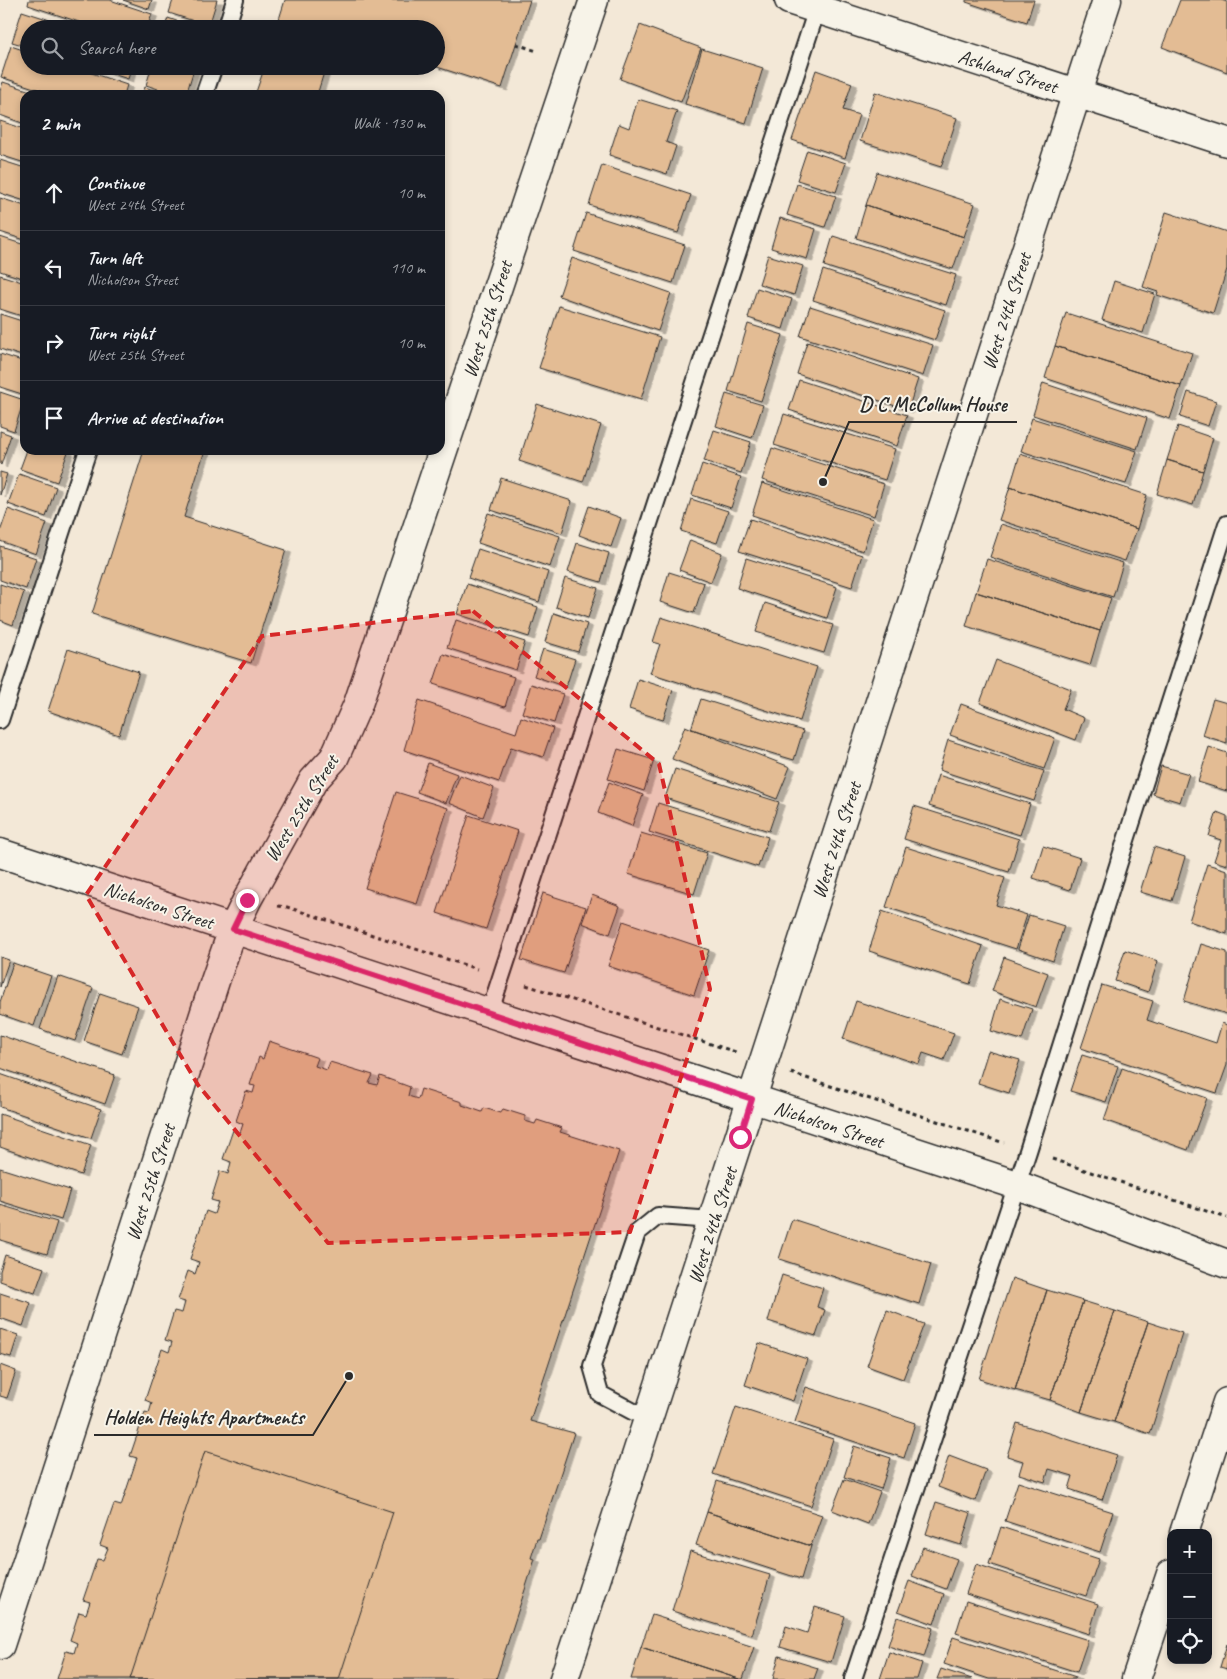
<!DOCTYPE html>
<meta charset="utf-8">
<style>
body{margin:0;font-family:Caveat,sans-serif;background:#242831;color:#f1f3f6}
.controls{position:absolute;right:15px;bottom:15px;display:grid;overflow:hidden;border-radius:10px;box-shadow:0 2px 8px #0003}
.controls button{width:45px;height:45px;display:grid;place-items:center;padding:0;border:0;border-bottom:1px solid #363941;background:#171b24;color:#f1f3f6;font:25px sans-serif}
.stop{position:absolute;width:15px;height:15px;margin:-11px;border:4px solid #db2777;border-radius:50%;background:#fff}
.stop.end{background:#db2777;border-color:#fff;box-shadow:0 1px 5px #0008}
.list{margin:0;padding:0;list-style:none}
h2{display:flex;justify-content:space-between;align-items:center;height:65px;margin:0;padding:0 20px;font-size:21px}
h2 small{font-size:16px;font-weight:400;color:#9ea1a6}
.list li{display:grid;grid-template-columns:32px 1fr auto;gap:15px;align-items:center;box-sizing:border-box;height:75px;padding:0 20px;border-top:1px solid #363941}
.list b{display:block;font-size:19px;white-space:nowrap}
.list p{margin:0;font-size:16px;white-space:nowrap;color:#9ea1a6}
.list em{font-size:16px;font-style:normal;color:#9ea1a6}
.icon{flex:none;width:28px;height:28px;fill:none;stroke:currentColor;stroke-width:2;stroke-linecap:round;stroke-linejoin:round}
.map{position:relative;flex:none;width:1227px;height:1679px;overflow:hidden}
.search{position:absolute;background:#171b24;box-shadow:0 2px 8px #0003;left:20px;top:20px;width:425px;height:55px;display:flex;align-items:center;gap:12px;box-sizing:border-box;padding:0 18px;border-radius:28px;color:#9ea1a6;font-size:19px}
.panel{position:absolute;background:#171b24;box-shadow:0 2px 8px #0003;left:20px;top:90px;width:425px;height:365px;border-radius:15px}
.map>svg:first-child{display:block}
.building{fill:#e3bc94;stroke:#2b2b2b;filter:url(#shadow)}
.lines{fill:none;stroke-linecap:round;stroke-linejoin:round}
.service-casing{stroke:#2b2b2b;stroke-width:20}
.minor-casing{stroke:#2b2b2b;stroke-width:31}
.tertiary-casing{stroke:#2b2b2b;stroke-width:31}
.path{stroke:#2b2b2b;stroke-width:3;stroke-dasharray:4 4;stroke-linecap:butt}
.service{stroke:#f7f3e8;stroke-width:16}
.minor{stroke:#f7f3e8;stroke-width:28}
.tertiary{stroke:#f7f3e8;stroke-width:28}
.route{stroke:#db2777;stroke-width:6}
.marked{fill:#d62828;fill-opacity:0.2;stroke:#d62828;stroke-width:4;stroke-dasharray:10 6;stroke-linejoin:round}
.labels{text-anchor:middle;stroke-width:4;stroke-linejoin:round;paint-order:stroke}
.street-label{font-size:20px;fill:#2b2b2b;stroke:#f7f3e8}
.leader{fill:none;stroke:#2b2b2b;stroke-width:2}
.callout-dot{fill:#2b2b2b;stroke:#f7f3e8;stroke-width:2}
.callout-label{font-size:21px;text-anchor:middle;font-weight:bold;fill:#2b2b2b;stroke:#f7f3e8;stroke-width:4;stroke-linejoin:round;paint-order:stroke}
</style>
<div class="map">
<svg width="1227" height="1679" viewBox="0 0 1227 1679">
<defs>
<filter id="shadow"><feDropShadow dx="5.5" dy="3" stdDeviation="0" flood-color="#0004"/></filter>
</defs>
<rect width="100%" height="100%" fill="#f3e8d7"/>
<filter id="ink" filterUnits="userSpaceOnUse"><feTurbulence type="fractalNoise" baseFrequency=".02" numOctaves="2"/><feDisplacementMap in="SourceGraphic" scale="10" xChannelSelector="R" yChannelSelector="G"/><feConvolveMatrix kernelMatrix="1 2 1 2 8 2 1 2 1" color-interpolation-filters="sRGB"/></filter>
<g filter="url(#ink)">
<path class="building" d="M29,0H110L152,14L147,29H100L28,5Z
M123,0H152L149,9Z
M173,0H217L209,26L169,13Z
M285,0H530L502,88L434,66H436V29H276Z
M966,0H1034L1027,22L966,2Z
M1180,0H1221L1227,2V72L1162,47Z
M22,11L78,29H29V47L12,42Z
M168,18L199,29H164Z
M640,25L701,48L681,102L620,79Z
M11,46L29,52V66H71L127,85L124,95H55L1,77Z
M702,49L763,68L746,123L685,104Z
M88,66H132L128,79Z
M152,66H195L186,95H176L146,85Z
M265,66H326L317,95H255Z
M816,70L852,83L843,110L859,115L845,158L792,140Z
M3,82L43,95H25V124L0,115V91Z
M145,87L168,95H142Z
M875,92L957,118L941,167L860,141Z
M638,99L677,111L666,142L676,146L667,174L609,155L619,124L629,128Z
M0,121L25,129V163L0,155Z
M807,150L846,163L836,192L797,180Z
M0,160L25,168V201L0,193Z
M602,165L691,195L678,233L589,205Z
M877,172L975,204L964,237L866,205Z
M797,184L836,196L825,227L787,215Z
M0,198L25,206V240L0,232Z
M866,205L964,237L953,269L856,238Z
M1166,212L1227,232V269L1213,313L1157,295L1158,292L1143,287Z
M586,213L685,245L673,283L574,251Z
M780,218L816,229L807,259L771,248Z
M833,236L956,275L946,305L824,266Z
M0,237L25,245V279L0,271Z
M768,255L803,266L794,295L759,284Z
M572,258L671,293L658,331L559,296Z
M823,270L945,310L935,340L813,300Z
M0,275L25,283V317L0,309Z
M1114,281L1155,294L1143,333L1102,320Z
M757,288L792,299L783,329L748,318Z
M559,306L660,337L641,399L539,368Z
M810,306L933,345L923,376L800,336Z
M1066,313L1192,353L1181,386L1055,346Z
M0,314L25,322V357L0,349Z
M748,324L783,335L761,401L728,391Z
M807,342L918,379L908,410L797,374Z
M1055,346L1181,386L1170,419L1045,378Z
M0,354L25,362V395L0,387Z
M799,380L907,415L897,446L789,410Z
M1043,383L1147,418L1137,449L1033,415Z
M0,392L24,400L14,431L0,426Z
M1188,392L1216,401L1208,426L1180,417Z
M726,394L763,405L752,438L716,426Z
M537,404L601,425L583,482L519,461Z
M784,414L895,449L885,480L774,445Z
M1032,418L1137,451L1126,484L1021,451Z
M1178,426L1213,438L1203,471L1167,460Z
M714,430L751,442L741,473L704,461Z
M0,431L11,435L1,465L0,464Z
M772,448L884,484L874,516L762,480Z
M27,450H62L68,452L57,482L20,469Z
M144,450H205L184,517L286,550L251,663L92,614Z
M1020,454L1147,495L1137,529L1010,487Z
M1167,460L1203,471L1193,505L1157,494Z
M702,464L741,477L731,508L692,495Z
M0,472L7,474L0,495Z
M19,474L56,487L46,517L8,504Z
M501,478L572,501L562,533L491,510Z
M762,483L873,519L863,551L752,515Z
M1010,487L1137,529L1125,561L999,520Z
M691,499L728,511L717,543L681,531Z
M589,506L621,518L611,547L579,535Z
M8,509L47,523L36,554L0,541V532Z
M488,513L560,536L550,567L478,543Z
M750,519L862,555L852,587L739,551Z
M1001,524L1123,563L1113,597L990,557Z
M690,540L722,553L711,582L679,570Z
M577,543L609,553L601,582L568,572Z
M0,546L36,558L26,589L0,580Z
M478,549L548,572L539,602L468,578Z
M746,558L837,587L827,618L737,588Z
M987,559L1111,598L1100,631L976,592Z
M669,572L704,583L694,613L660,602Z
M565,578L598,588L588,618L556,607Z
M0,584L24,592L13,625L0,620Z
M467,584L538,607L529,637L457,614Z
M976,592L1100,631L1090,665L966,626Z
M765,603L833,625L824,653L756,632Z
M554,613L587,624L578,652L545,642Z
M661,617L817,667L800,721L650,673L660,644L653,642Z
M456,620L525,642L516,670L447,648Z
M68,649L139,672L119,735L48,711Z
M543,649L575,659L566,687L534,676Z
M443,654L514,677L505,707L433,684Z
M996,660L1071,689L1063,709L1084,718L1076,740L980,703Z
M638,679L673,690L663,720L629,709Z
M531,684L563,694L554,723L522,713Z
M701,699L803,731L794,760L691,729Z
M1213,699L1227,703V743L1202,735Z
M419,700L516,733L521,717L553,728L543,757L511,747L499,782L404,750Z
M961,704L1055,738L1044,769L950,735Z
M685,726L790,767L777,799L672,759Z
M948,740L1044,771L1034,801L939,770Z
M1209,747L1227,753V791L1198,782Z
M618,749L654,760L644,791L608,779Z
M428,763L457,774L446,803L417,792Z
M1161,766L1189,774L1180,802L1153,794Z
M675,769L779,802L769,831L665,798Z
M460,775L494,788L483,817L449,803Z
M938,775L1030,804L1020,835L929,806Z
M609,782L643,795L632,826L598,813Z
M396,792L448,808L417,904L365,888Z
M658,803L768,837L758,867L649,832Z
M914,806L1019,839L1009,872L904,839Z
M1217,812L1227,816V865L1214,861L1221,840L1209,836Z
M469,815L518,831L486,929L437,913Z
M641,833L707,853L694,894L628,874Z
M1043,846L1080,858L1070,890L1033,878Z
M906,847L1005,878L996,905L1027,915L1016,949L886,907Z
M1154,847L1185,857L1172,901L1140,892Z
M1207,864L1227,870V934L1189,921Z
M543,893L586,907L564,973L521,960Z
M592,895L620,906L610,934L582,923Z
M882,911L983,946L970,984L869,951Z
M1029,915L1064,926L1053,961L1018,949Z
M623,921L709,950L694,995L608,966Z
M1201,944L1227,952V1014L1184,1001Z
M1125,950L1158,961L1148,992L1115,981Z
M0,957L9,960L0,987Z
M1004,957L1048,973L1036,1007L992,991Z
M13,963L51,976L34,1026L0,1014V1002Z
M58,976L93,988L75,1041L40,1029Z
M1102,985L1153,1001L1147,1020L1216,1043L1222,1023L1227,1025V1065L1217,1093L1081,1048Z
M100,993L138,1006L122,1054L84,1041Z
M1000,999L1032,1009L1022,1040L991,1031Z
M856,1001L954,1033L944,1060L923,1053L919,1064L843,1039Z
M0,1035L115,1075L105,1104L0,1068Z
M269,1041L318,1058L315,1066L327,1070L330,1062L373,1075L369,1083L377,1085L380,1076L410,1087L408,1096L418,1099L421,1089L462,1102V1105L482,1112L484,1108L500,1113L503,1109L525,1116V1121L535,1124L537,1120L562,1128L560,1132L619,1151L530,1421L574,1433L539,1539H537L531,1558L535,1559L496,1679H57L66,1651L74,1653L77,1643L70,1640L79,1612L86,1614L90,1602L83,1600L97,1559L103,1560L108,1548L100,1545L114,1504L121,1506L137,1458L130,1456L145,1412L149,1413L152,1403L145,1400L162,1349L169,1352L172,1342L165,1340L174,1311L182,1313L185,1302L178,1300L188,1271L195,1274L199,1262L190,1259L206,1211L214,1214L218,1202L211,1200L220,1171L228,1174L231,1162L223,1159L233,1130L240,1133L243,1124L236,1121L246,1091L253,1093L255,1086L250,1085L259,1057L263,1059Z
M988,1051L1020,1060L1009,1093L978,1083Z
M1082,1055L1118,1066L1106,1102L1070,1091Z
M1122,1068L1207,1098L1188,1150L1104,1120Z
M0,1074L101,1109L91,1138L0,1107Z
M0,1114L91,1145L81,1175L0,1147Z
M0,1168L70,1190L61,1220L0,1201Z
M0,1205L57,1222L47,1254L0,1240Z
M792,1219L931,1264L919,1304L779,1259Z
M5,1255L44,1268L35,1293L0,1281V1271Z
M782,1275L823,1288L817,1307L825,1310L816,1336L768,1321Z
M1012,1278L1047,1290L1015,1390L979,1379Z
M1047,1290L1083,1301L1050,1400L1015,1390Z
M0,1293L31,1303L23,1326L0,1318Z
M1083,1301L1115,1311L1081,1412L1050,1400Z
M887,1310L924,1324L903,1379L867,1366Z
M1115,1311L1148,1322L1114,1422L1081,1412Z
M1148,1322L1182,1333L1150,1434L1114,1422Z
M0,1329L18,1335L11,1357L0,1354Z
M759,1343L807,1359L793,1401L745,1385Z
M0,1365L16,1371L7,1398L0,1396Z
M806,1387L915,1423L904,1458L795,1422Z
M736,1407L833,1439L811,1506L713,1474Z
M1017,1423L1117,1455L1102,1500L1069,1489L1073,1476L1049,1469L1045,1482L1019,1474L1023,1461L1007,1456Z
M854,1446L891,1458L881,1489L844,1477Z
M205,1451L393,1512L339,1679H130Z
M949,1456L986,1470L975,1501L938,1487Z
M844,1479L880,1492L868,1524L832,1510Z
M717,1481L822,1515L811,1546L707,1512Z
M1018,1482L1113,1512L1100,1552L1005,1521Z
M936,1502L971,1513L961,1545L926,1534Z
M707,1512L811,1546L801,1579L696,1545Z
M1001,1527L1099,1559L1086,1596L989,1564Z
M923,1547L957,1559L946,1589L912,1576Z
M690,1551L770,1575L752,1635L672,1611Z
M976,1564L1098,1604L1089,1634L966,1594Z
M909,1581L944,1594L934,1624L898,1611Z
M966,1601L1088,1640L1077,1672L956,1633Z
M815,1607L845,1616L831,1662L780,1647L786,1626L807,1633Z
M652,1615L754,1647L743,1679H739L641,1647Z
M897,1617L933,1628L924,1657L888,1646Z
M953,1637L1076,1677L1075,1679H989L944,1664Z
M1227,1644V1669L1220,1667Z
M641,1647L739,1679H631Z
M889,1652L922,1663L917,1679H880Z
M779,1656L818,1668L814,1679H773Z
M941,1669L972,1679H937Z"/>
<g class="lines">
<g class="service-casing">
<path id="service" d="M226,29L235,0
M204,95L214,66
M0,720L88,450
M489,1014L817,9
M649,1420L600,1394L592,1366L637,1233L658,1216L713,1220
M853,1679L1028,1151L1126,840L1227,524"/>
</g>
<g class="minor-casing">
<path id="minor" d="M789,0L1227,142
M0,853L1017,1185L1227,1264
M1184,1533L1227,1402
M0,1645L215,981L233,929L247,900L313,781L334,758L358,704L594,0
M1136,1679L1171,1574"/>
</g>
<g class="tertiary-casing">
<path id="tertiary" d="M564,1679L1107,0"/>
</g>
<path class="path" d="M516,44L537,51
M278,906L287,907L477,969
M526,985L736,1052
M791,1073L1004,1143
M1052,1159L1227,1218"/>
<use href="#service" class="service"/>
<use href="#minor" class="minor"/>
<use href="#tertiary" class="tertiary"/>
</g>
</g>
<g class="lines" filter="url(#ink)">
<path class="route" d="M247,900L233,929L752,1099L740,1137"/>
</g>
<path class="marked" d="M473,611L659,764L710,989L630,1232L328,1243L198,1085L86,895L262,636Z"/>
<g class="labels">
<g class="street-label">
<text transform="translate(1008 71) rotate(18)" y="7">Ashland Street</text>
<text transform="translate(1006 311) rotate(-72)" y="7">West 24th Street</text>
<text transform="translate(487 319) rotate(-72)" y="7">West 25th Street</text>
<text transform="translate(301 808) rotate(-58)" y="7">West 25th Street</text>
<text transform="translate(836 840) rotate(-72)" y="7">West 24th Street</text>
<text transform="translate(159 905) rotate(18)" y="7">Nicholson Street</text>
<text transform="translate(829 1124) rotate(18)" y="7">Nicholson Street</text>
<text transform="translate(150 1182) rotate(-72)" y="7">West 25th Street</text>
<text transform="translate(712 1225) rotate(-72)" y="7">West 24th Street</text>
</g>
</g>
<path class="leader" d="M823 482L849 422H1017M349 1376L313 1435H94"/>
<g class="callout-dot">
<circle cx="823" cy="482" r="5"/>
<circle cx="349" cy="1376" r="5"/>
</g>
<g class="callout-label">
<text x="933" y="411">D C McCollum House</text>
<text x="204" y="1424">Holden Heights Apartments</text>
</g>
</svg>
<div class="controls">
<button>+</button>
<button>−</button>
<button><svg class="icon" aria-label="locate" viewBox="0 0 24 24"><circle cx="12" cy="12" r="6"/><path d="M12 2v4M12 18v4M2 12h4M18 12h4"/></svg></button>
</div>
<div class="stop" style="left:740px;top:1137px"></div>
<div class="stop end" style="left:247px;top:900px"></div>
<div class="search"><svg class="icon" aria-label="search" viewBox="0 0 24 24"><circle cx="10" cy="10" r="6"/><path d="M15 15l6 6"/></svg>Search here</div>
<section class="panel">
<h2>2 min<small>Walk · 130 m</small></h2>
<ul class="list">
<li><svg class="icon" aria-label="ahead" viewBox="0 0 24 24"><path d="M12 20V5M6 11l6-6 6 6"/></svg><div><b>Continue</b><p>West 24th Street</p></div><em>10 m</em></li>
<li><svg class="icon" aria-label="left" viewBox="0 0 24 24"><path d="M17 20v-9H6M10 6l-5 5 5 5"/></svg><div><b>Turn left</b><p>Nicholson Street</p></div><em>110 m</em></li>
<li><svg class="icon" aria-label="right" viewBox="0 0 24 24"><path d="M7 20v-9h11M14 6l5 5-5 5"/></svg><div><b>Turn right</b><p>West 25th Street</p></div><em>10 m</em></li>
<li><svg class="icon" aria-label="arrive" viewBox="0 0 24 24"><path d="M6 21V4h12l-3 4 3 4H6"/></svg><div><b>Arrive at destination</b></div></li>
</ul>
</section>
</div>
